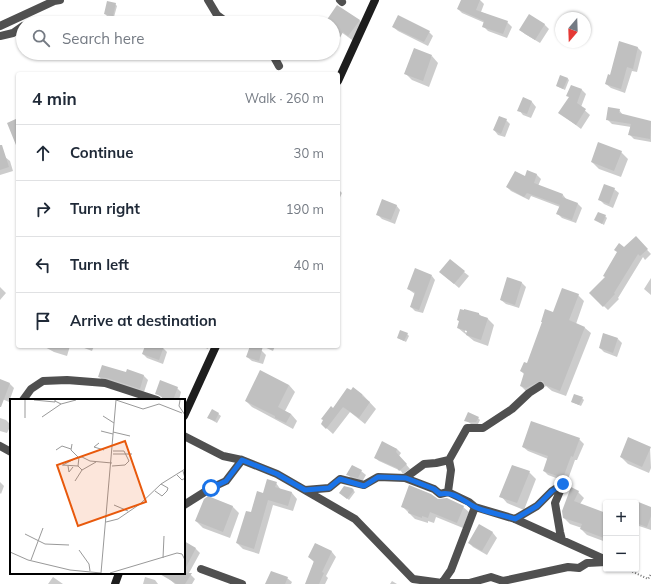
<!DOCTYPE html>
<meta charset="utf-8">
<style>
body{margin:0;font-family:Mulish,sans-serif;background:#f6f6f7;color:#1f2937}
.controls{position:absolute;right:12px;bottom:12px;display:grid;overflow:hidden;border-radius:4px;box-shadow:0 1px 3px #0004}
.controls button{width:36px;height:36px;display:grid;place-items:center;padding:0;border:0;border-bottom:1px solid #e0e1e3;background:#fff;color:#1f2937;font:20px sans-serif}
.compass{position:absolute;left:555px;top:12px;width:36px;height:36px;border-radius:50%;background:#fff;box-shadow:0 1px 3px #0004;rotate:199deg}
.stop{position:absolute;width:12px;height:12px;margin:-9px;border:3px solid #1a73e8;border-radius:50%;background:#fff}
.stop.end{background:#1a73e8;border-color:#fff;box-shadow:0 1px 4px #0008}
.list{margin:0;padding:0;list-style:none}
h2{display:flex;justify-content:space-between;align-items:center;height:52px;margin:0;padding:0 16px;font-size:17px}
h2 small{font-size:13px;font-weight:400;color:#747a83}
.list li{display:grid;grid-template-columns:26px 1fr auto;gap:12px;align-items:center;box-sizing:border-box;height:56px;padding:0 16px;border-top:1px solid #e0e1e3}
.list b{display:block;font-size:15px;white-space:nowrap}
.list em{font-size:13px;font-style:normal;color:#747a83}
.icon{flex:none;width:22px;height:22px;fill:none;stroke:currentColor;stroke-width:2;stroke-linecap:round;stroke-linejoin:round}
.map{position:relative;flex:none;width:651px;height:584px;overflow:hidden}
.search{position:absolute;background:#fff;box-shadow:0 1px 3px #0004;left:16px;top:16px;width:324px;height:44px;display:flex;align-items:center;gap:10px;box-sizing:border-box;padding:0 14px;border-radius:22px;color:#747a83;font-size:15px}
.panel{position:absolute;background:#fff;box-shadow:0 1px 3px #0004;left:16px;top:72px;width:324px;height:276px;border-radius:4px}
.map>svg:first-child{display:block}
.shadow{fill:#0003;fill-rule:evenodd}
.building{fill:#c0c0c0}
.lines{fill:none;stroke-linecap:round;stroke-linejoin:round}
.path{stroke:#727272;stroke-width:2;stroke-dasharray:1 2;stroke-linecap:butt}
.street{stroke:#505050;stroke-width:8}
.secondary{stroke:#1d1d1d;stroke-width:8}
.route{stroke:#1a73e8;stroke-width:5}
.inset-road{fill:none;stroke:#999;stroke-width:1}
.view{fill:#e8590c;fill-opacity:0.15;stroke:#e8590c;stroke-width:2}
.inset-edge{fill:none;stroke:#000;stroke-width:2}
</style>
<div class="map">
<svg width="651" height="584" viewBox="0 0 651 584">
<rect width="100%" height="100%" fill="#fff"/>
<path class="shadow" d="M462,0H480L484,4L481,12L507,22L512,27L507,38L488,31L484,27L485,23L462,13L458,9Z
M115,4L117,6L114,17L107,16L105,14Z
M359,20L366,27L355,42L334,27L333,23H330Z
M544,24L549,29L540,43L525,34L520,30Z
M393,27L429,32L433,36L428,46L398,31Z
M620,43L638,48L642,52L637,72L632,71L625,93L611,88L606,84L611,76Z
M87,53H106L92,58Z
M432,56L438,63L429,87L412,80L405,73Z
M49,72L51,74H41Z
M567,78L569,80L565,90L557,86Z
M571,86L582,90L586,94L581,107L590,115L581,129L560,113L570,98Z
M523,99L532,102L536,107L531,118L523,115L519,110Z
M619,110L623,115L651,122V142L634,139L629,134L631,127L612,124L607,119Z
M506,120L510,124L505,137L498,135L494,130Z
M621,152L628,159L621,177L599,169L592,162Z
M5,157L10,161L13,171L0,175V158Z
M528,171L537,175L541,179L538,186L563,195L567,200L578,204L582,208L576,223L562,218L557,213L560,207L531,196L529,200L511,191L507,187L526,178Z
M338,189L342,193L338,202Z
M614,189L619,193L613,208L604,204L600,200Z
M396,205L400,210L395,224L382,219L377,214Z
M605,216L607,218L604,225L596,220Z
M636,238L651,254L645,260L643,257L618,298L619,299L608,310L590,293L606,277L624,248Z
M464,272L469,276L459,288L445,276Z
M432,276L435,280L423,313L415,311L411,307L415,294L408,289Z
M508,278L522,283L526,287L519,308L506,304L501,300Z
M651,278V295L644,289Z
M0,287L6,293L0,300Z
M578,295L584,301L576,324L585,328L591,333L566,396L552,391L546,386L533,394L527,392L521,386L525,375L521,371L528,364Z
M479,314L482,317L488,319L494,325L488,346L474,341L458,328L460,322L458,320ZM465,330L472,332L471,334L465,332Z
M407,334L409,336L406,342L398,338Z
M618,339L622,343L617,357L604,352L600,348Z
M43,346H70L67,356L54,352Z
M79,346H94L92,351Z
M146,346H157L163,348L167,352L163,364L147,358L143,354Z
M201,346H209L208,349Z
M262,346H275L273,351Z
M250,347L262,351L266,355L263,364L252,361L247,357Z
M126,373L144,376L148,380L144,392L104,381L99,377Z
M0,380L10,384L14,388L9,402L0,398Z
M289,385L295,392L285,411L291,414L297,421L293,429L252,407L246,401Z
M177,388L181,392L179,400H165L156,393Z
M362,394L376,409L365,424L350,412L333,434L322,424L333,409Z
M582,398L584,400L581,406L572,402Z
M213,410L221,416L217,423L208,418Z
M0,418L6,420L11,425L7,433L0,431Z
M478,418L480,420L478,424H471L465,420Z
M579,439L584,444L577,460H575L567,482L548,475L544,471L548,459L528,451L523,447Z
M382,442L397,449L401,453L399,456L410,469L403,474L401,471L379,461L375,458Z
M650,448L651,468L649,473L628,464L621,457Z
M361,471L366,475L362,482L352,479L348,475Z
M529,472L536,479L524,510L507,503L501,496Z
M0,482L4,486L1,494L0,493Z
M276,483L281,490L292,493L297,499L293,511L273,505L259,554L243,549L237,543L251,513L263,494Z
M352,489L355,492L349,500L342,494Z
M578,492L584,498L580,504L606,514V542L587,535L581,529L582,528L570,524L564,518Z
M438,500L463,507L469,512L463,528L436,517L434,523L428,521V523L415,519L402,506Z
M232,506L239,513L230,538L203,528L196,521Z
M636,507L651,508V530L636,525Z
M479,525L493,533L497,538L487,555L473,547L469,543Z
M184,543L196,549L200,553L189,573L195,579L192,584H175L168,578L170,573H184Z
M316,544L332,552L336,557L326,576L328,578L325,584H306L314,562L309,557Z
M53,577L63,584H48Z
M145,577L155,580L158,584H143Z
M287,578L292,582L291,584H266Z
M392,581L397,584H390Z"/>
<path class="building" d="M461,0H480L476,10L508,21L503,34L482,27L484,21L457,9Z
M107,1L116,3L113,16L104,14Z
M337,5L360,20L348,36L343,32L333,51V23H329L326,21Z
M529,14L545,24L535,40L519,30Z
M398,15L430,31L424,42L392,27Z
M619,41L638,47L633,69L627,67L621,89L605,84L608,74L610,75Z
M414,48L432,55L423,81L404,74Z
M560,75L568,78L563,89L556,86Z
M571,85L582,89L577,103L586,109L576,125L558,113L569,97L566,96Z
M523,97L532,101L527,114L517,111Z
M608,107L620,109L619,113L651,121L650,139L628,135L631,124L606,120Z
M499,116L507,119L501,134L493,130Z
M18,118V150L7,123Z
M598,142L622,151L614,171L591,162Z
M0,145H2L9,167L0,170Z
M527,170L537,174L534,183L563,194L562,197L578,203L572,220L556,214L560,205L527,193L524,197L506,187L515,171L525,176Z
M604,184L615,188L609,204L598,200Z
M382,199L397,205L391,220L376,215Z
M598,212L606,215L602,224L594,220Z
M636,236L648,249L640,256L638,254L614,293L615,294L603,307L589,293L605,277L603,276L617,252L614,250L619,243L624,247Z
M450,259L465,271L454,284L439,272Z
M415,268L432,275L419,310L410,307L415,292L407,289Z
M507,277L522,282L515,305L500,300Z
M562,288L579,294L569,320L585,327L560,391L545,385L543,381H540L526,388L520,386L524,373L520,371L524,362L527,363L542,322H541L545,309L553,312Z
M460,309L464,310V309L479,313V315L488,318L481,340L466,335L467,331L457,328L459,321L457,320Z
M400,330L408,333L404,341L397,338Z
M603,333L618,338L613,353L599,348Z
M145,346H164L159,360L142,354Z
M250,346H263L259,361L246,357Z
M102,365L126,372L127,369L144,375L140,389L107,378L98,377Z
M260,370L289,385L278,407L291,414L286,423L275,418V416L245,401Z
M0,379L10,383L1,407H0Z
M160,380L178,387L173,400H164L161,396L155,394Z
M353,387L362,394V396L370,402L359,418L343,407L326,429L321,424L323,420L321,419L331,406L333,408L347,388L351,390Z
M574,394L583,397L579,405L571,402Z
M212,409L219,413L215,421L207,418Z
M468,412L479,417L476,422H468L464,421Z
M531,421L580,438L573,457L571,456L563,478L543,471L548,456L522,447Z
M628,437L651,447L642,467L620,457Z
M382,441L397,449L396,452L407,464L399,471L397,468L374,458Z
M352,465L362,470L358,478L346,475Z
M512,465L530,471L517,503L499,497Z
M267,479L277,482L275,487L292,492L288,506L268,500L254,549L236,543L246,511L251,512L257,491L263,493Z
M409,485L431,494L438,499L447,498L464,506L457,523L430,512L428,518L422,516V518L408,513L409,510L401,507Z
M344,486L352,488L354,490L347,499L339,493Z
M571,487L579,491L574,501L606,513V533L604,538L580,529L582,524L563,518L562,511Z
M208,496L233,506L223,532L195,521L204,499Z
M636,501L651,507V516L647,527L636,523Z
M479,524L493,532L482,551L468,543Z
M184,541L196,548L184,571Z
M315,543L332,551L322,572L324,573L319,584H305L314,561L308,557Z
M271,571L288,577L285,584H265Z
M158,573H192L185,584H177Z"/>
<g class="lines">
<path class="path" d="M627,569L648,579L651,574"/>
<path class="street" d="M208,0L217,15L228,23
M340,0L342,2
M0,26L54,1L60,0
M0,36L13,33L23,26
M269,53L274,57L279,66
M23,400L31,389L43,381L67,380L105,383L157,400
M184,436L223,456L242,460L277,474L355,519L413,579L442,583L451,570L475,507L515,519L606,560
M0,446L11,452
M405,478L434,489L440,494L448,492
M305,490L329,488L340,479L364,485L378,477L405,478L424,464L436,463L449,460
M184,505L211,488L226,481L242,460
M475,507L469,502L448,492L451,470L449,460L467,428H483L512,409L529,393L540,386
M515,519L537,506L552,491L563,484L555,503L560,532L562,540
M201,569L242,584
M442,583H469L491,577L503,581L568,567L579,568L587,563L606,562"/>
<path class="secondary" d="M338,81L375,0
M184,416L216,346
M115,584L119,573"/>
</g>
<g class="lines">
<path class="route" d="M211,488L226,481L242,460L277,474L305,490L329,488L340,479L364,486L378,477L406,478L434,489L440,494C454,491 463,501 475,507C485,512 504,515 515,519L537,506L552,491L563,484"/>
</g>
<g transform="translate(10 399)">
<rect width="175" height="175" fill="#fff"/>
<path class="inset-road" d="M15,1V19M24,1L45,3V1M106,1L133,10L149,5L172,14M170,1L169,7L175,16M45,2L51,5L66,1M93,17L104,24M32,18L51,5M91,32L103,35M103,33L120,37M89,44L84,48L94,51M62,45L61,51L68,58M46,51L52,47L61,50M103,55H122M52,66L68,67L69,58H72L80,62L102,64M53,66L68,58M58,67L59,73L63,68M102,67L115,66L119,62L114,52H103M72,71L86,63M167,76L172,81L175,79L173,72M65,82L72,71L68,67M145,92L152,97L157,92L158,89L151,85M104,106L118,112M96,123L108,120L130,105L151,85L175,70M15,135L35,145L59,146M69,151L79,165L80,172M0,153L18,161L60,171L91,174L106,1M153,159L154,137M21,161L33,129M100,174L167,154L172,155L175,161"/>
<path class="view" d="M115,42L136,103L68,127L47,66Z"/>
<rect width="175" height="175" class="inset-edge"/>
</g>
</svg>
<div class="controls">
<button>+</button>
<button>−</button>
</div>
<svg class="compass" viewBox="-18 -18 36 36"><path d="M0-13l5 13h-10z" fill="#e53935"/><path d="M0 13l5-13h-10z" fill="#747a83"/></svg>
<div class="stop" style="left:211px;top:488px"></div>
<div class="stop end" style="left:563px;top:484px"></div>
<div class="search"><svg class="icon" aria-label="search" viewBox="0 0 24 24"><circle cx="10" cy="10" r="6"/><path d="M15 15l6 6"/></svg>Search here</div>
<section class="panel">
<h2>4 min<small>Walk · 260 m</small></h2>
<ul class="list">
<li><svg class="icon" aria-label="ahead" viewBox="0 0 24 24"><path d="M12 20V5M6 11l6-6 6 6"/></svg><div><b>Continue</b></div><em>30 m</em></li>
<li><svg class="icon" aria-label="right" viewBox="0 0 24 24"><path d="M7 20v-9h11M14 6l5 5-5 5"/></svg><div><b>Turn right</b></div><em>190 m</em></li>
<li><svg class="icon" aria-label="left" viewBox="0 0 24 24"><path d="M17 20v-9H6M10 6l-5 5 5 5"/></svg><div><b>Turn left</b></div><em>40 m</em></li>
<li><svg class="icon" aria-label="arrive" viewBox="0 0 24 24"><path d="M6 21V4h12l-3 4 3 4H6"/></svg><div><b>Arrive at destination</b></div></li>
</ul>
</section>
</div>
